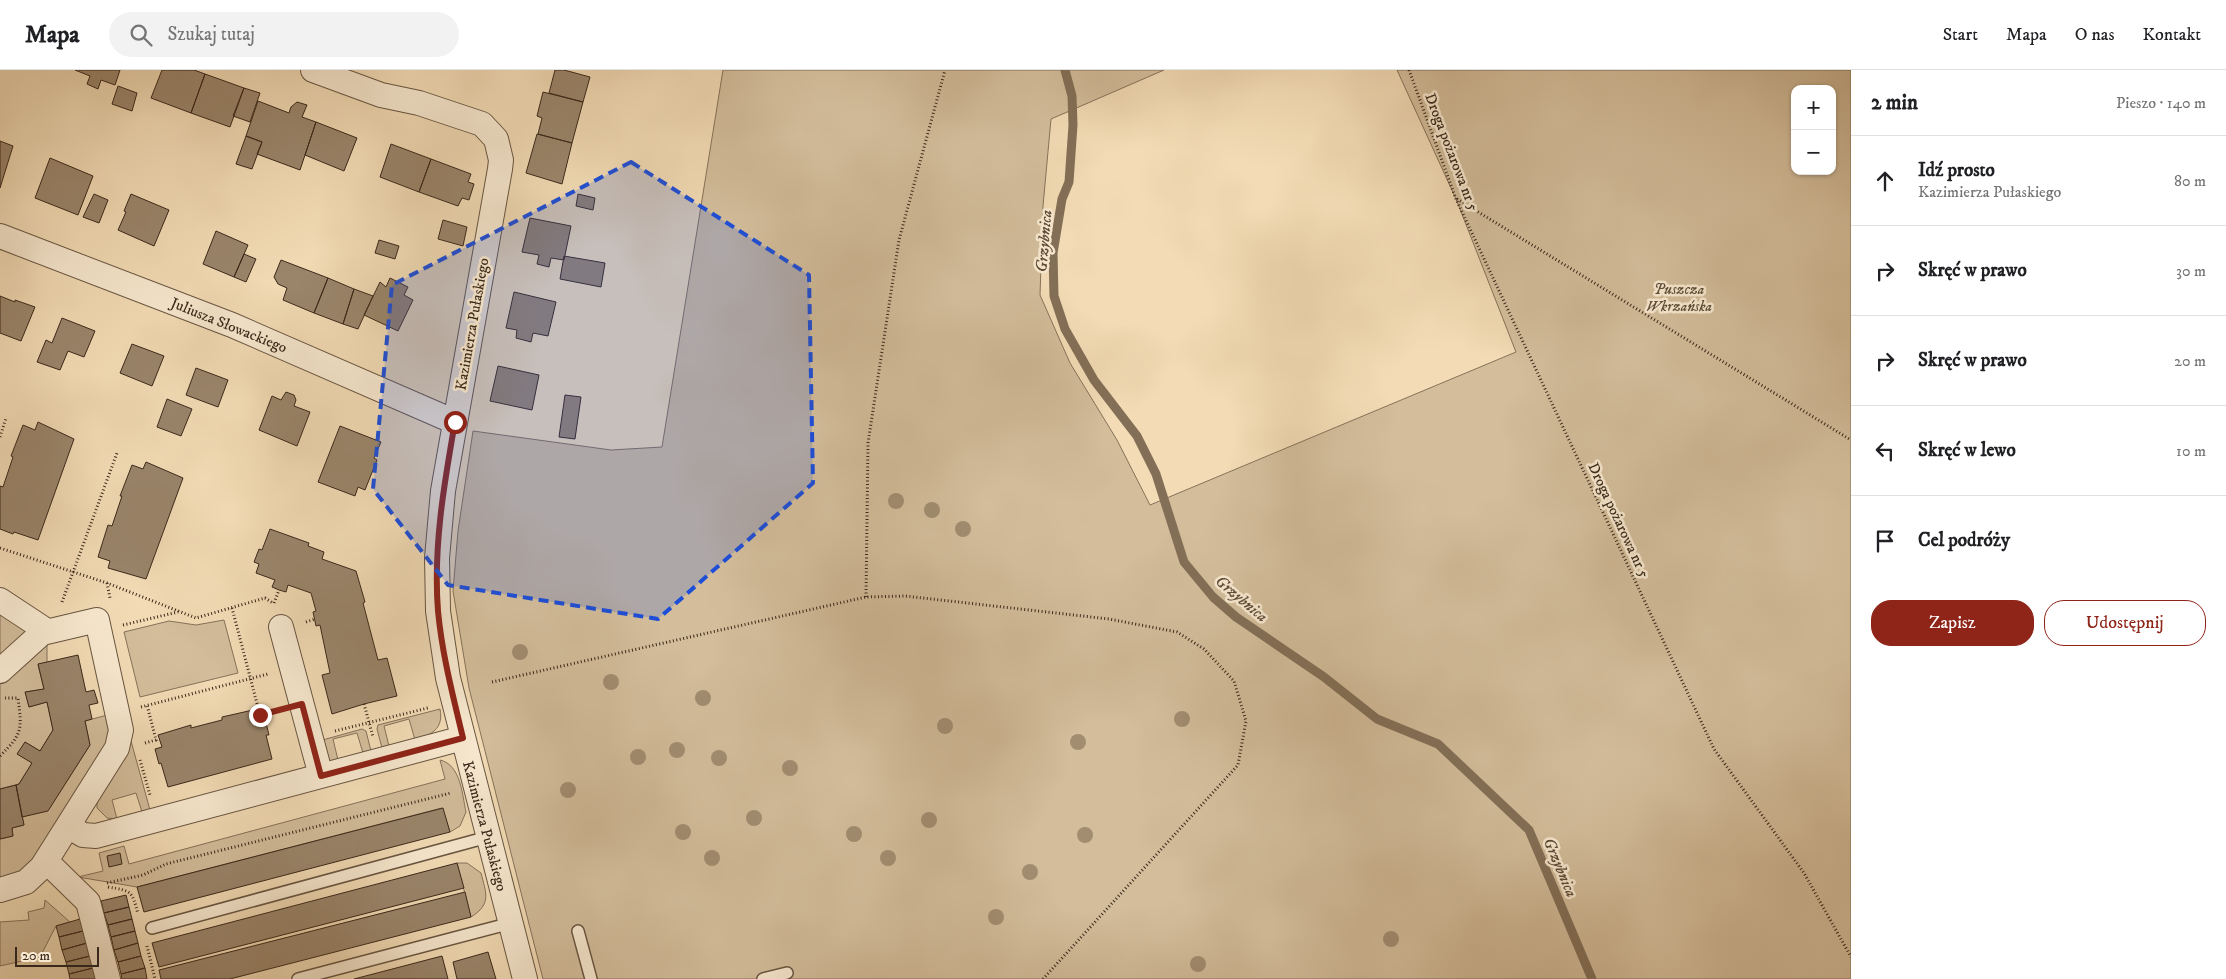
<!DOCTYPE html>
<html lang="pl">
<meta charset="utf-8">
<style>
body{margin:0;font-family:"IM FELL DW Pica",serif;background:#f2f2f2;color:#202124}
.controls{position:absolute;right:15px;top:15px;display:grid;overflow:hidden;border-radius:10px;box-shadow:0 1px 4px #0004}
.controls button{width:45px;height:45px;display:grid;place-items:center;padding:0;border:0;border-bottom:1px solid #e0e0e0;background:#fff;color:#202124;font:25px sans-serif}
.scale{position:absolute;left:15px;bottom:12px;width:84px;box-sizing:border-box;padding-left:5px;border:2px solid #3a281a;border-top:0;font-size:14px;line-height:18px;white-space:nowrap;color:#3a281a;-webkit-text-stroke:4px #f7e8cf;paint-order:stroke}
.stop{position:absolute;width:15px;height:15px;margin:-11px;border:4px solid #8f2418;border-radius:50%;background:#fff}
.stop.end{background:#8f2418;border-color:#fff;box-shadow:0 1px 5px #0008}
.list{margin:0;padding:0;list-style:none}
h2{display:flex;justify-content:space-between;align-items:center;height:65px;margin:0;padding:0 20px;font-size:21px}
h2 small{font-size:16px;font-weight:400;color:#757577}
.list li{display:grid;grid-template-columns:32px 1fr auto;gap:15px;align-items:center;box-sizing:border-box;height:90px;padding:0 20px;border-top:1px solid #e0e0e0}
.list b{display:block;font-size:19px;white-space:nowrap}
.list p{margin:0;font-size:16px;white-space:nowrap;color:#757577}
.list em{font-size:16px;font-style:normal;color:#757577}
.actions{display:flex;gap:10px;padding:15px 20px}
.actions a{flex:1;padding:11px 0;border:1px solid #8f2418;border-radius:20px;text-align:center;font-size:18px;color:#8f2418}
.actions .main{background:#8f2418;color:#fff}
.icon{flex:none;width:28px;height:28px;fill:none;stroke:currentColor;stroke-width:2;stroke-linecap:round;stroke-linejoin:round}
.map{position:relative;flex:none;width:1851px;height:909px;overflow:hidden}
header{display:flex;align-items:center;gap:30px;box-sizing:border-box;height:70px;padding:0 25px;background:#fff;border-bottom:1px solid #e0e0e0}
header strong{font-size:24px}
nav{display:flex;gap:28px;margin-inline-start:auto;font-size:18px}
.search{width:350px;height:45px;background:#f2f2f2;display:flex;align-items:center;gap:12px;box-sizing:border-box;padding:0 18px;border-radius:28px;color:#757577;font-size:19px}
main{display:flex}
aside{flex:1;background:#fff}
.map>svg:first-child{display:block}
.green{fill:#d3bd9b;stroke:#86725a;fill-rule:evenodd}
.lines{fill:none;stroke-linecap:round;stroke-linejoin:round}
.stream{stroke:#836f57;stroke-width:9}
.building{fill:#9a856b;stroke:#3a281a}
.lane-casing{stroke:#685541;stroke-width:14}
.street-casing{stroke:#685541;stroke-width:26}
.path{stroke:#3a281a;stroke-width:3;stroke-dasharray:1 2.5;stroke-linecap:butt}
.lane{stroke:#f7e8cf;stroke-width:11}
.street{stroke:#f7e8cf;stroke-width:24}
.tree{fill:#a28d71}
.route{stroke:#8f2418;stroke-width:6}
.marked{fill:#1d4ed8;fill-opacity:0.2;stroke:#1d4ed8;stroke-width:4;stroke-dasharray:10 6;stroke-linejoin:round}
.labels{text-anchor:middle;stroke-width:5;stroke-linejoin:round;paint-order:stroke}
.street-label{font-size:15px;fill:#3a281a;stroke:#f7e8cf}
.park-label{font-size:15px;font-style:italic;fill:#604d3a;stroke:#f7e8cf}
.water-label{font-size:16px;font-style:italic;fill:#5e4b39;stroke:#f7e8cf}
</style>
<header>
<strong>Mapa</strong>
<div class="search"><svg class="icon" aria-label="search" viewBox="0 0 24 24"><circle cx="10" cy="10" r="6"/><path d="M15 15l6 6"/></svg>Szukaj tutaj</div>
<nav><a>Start</a><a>Mapa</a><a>O nas</a><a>Kontakt</a></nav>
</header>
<main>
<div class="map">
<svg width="1851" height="909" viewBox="0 0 1851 909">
<rect width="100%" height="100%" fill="#f2dbb5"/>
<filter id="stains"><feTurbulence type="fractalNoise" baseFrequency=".004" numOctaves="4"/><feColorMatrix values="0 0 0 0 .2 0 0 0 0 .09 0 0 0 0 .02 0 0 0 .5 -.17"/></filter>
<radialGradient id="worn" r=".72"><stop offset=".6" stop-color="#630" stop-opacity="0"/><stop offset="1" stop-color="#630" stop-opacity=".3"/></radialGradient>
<path class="green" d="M723,0H1164L1051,49L1043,136L1040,225L1070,293L1117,370L1150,435L1516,282L1456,129L1397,0H1851V909H543L469,618L453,521L458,461L473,361L611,380L662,377ZM1795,19H1832V101H1795Z
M0,530L47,561V592L38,595L44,619L26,622L29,637L47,632L53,660L40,681L25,672L18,684L32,693L19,714L0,719Z
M224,550L238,603L140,627L124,562L169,551L196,555Z
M440,639C444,659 431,665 415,670L409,649L384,656L389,676L382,678L377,659L378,655Z
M111,644L110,670L34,790L21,803L0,807V769L13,766L12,758L24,755L22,747L48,740L90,675L85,651Z
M362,659L366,661L371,681L363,683L357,663L333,669L338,690L328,691L319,671Z
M131,671L150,740L142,742L136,723L112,730L117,749L107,748L97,738V729Z
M440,690C461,695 462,724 466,742L460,756L450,762L442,738L137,817L78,807L103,801L99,783L124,776L129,794L445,709Z
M457,793H467L481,803C486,823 492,834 471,847Z
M45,830L70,852L56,856L40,887L0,896V852L29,850L28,842L44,838Z"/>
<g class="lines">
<path class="stream" d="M1065,0L1072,26L1073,55L1069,112L1062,129L1053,183L1054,226L1065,259L1094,310L1137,366L1156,404L1184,492L1213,527L1236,547L1324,607L1377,649L1438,674L1529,760L1592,909"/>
</g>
<path class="building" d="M75,0H120L115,15L101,10L98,19L87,14L90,6Z
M162,0H194L205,4L191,43L151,28Z
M555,0H564L590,7L583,32L549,23Z
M205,4L244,18L230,57L191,43Z
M118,16L137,23L132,41L112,34Z
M244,18L260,23L250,52L233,46Z
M543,22L583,32L572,73L538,64L542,48L537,46Z
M258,31L289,43L291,37L297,32L307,35L302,47L316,52L300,100L257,84L262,72L246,66Z
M316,52L357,68L344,101L305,85Z
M537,64L572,73L562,114L526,103Z
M246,66L262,72L252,99L236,94Z
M0,71L13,76L0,118Z
M391,74L431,89L419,122L380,107Z
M50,88L93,106L78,145L35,128Z
M431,89L471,104L468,112L474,114L469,130L462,128L458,136L419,122Z
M94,124L108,130L99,153L83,147Z
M131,124L169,140L154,176L118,160L126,142L124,141Z
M578,124L595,128L593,140L576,136Z
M530,148L571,156L564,190L551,188L549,197L537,194L539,185L522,182Z
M443,150L467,157L463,176L438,169Z
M216,161L248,175L234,207L203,194Z
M379,170L399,176L395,189L375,183Z
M244,184L256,189L246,212L234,207Z
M564,186L605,193L601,217L560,209Z
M281,190L328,208L314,243L283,230L287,218L278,214L274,207Z
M328,208L354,219L343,254L314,243Z
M390,208L408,217L404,225L413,230L398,261L364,245L380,212L386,217Z
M354,219L373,226L358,259L343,254Z
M514,222L556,232L548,266L533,263L531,272L516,268L517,260L506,258Z
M0,226L15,232V230L35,237L21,271L0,263Z
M62,248L95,261L84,287L68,281L60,300L37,292L46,270L52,273Z
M132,274L164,286L152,316L120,303Z
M498,296L539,305L532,340L490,331Z
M196,298L228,310L218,337L186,325Z
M286,322L294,325L296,330L294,336L310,342L297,376L259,360L272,326L281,330Z
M565,325L581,327L575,369L559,367Z
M167,329L192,339L181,366L157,357Z
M38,352L74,369L38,470L14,462L13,464L0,459V416L3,417L13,387L11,386L23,355L35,360Z
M340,356L381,372L374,388L377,390L365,420L358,417L355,426L318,412Z
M146,392L183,408L146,509L108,498L110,491L98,487L108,455L112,456L122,426H120L132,395L143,399Z
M270,459L309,473L308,476L324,482L322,489L356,501L365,532L363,533L378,590L387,588L397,626L364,634L332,644L322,605L330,603L320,555L316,556L313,542L316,541L311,523L288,515L286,522L279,520L272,517L275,510L256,503L259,494L254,492L259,479L262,480Z
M78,585L86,622L94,620L98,633L89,635L92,649L85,651L90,675L48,741L22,747L16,715L19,714L32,693L17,684L25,672L40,681L53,660L47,632L29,637L25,622L44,619L38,594Z
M253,640L257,652L265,649L269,665H266L272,689L168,717L161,693L159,694L155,679L162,677L158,665L191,655V658L222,650V647Z
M16,715L24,755L12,758L13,766L0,769V719Z
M443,738L450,762L144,842L137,817Z
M120,783L122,794L109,797L107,786Z
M457,793L464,818L159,897L152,873Z
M465,822L471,847L230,909H161L159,900Z
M126,825L129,837L104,843L101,831Z
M129,837L132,849L108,855L104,843Z
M80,849L83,861L59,867L56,856Z
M132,849L135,861L111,867L108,855Z
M83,861L87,873L62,880L59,867Z
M135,861L138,873L114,880L111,867Z
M87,873L90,886L66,892L62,880Z
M138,873L141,886L118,892L114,880Z
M488,882L496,909H457L453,892Z
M90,886L93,898L69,904L66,892Z
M141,886L145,898L121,904L118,892Z
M442,886L448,909H354Z
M93,898L96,909H70L69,904Z
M145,898L147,909H122L121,904Z"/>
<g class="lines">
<g class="lane-casing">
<path id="lane" d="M152,858L488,767
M578,861L591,909
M298,909L511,853
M763,909L787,903"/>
</g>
<g class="street-casing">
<path id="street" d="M313,0L381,25L419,33L482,54L496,69L501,90L500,99L443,421L437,488L438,541L448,608L525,909
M0,166L232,255L455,352
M0,530L47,561
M281,557L321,706
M0,601L42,563L97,550L121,660L117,678L42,797L26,812L0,820
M68,756L83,765L96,766L463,668
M46,791L88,832L108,909"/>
</g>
<path class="path" d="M1409,0L1456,129L1714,679L1804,803L1851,887
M1457,129L1851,370
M0,367L6,348
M0,478L107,513L196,548L265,528L273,533
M107,513L110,528
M866,527L868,373L899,170L945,0
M62,532L117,383
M274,533L279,520
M232,538L260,645L276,641
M306,552L315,549
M123,555L178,542
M492,612L866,527L905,526L1109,549L1177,562L1204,579L1234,611L1246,651L1238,695L1043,909
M364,634L373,667
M141,637L268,604
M256,646L260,645
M335,661L428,638
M145,673L156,670L147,635
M0,686C23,663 22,660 18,628H5
M140,690L150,725
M107,813L143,805L166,794L451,723
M108,817C132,821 132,821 138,844
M147,876L155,909"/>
<use href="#lane" class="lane"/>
<use href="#street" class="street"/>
</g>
<g class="tree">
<circle cx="896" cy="431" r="8"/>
<circle cx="932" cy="440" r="8"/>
<circle cx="963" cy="459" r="8"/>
<circle cx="520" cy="582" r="8"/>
<circle cx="611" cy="612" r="8"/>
<circle cx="703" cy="628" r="8"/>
<circle cx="1182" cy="649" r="8"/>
<circle cx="945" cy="656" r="8"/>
<circle cx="1078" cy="672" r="8"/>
<circle cx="677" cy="680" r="8"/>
<circle cx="638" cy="687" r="8"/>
<circle cx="719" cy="688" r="8"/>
<circle cx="790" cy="698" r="8"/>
<circle cx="568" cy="720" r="8"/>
<circle cx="754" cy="748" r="8"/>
<circle cx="929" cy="750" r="8"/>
<circle cx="683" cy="762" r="8"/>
<circle cx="854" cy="764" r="8"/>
<circle cx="1085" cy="765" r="8"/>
<circle cx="712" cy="788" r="8"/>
<circle cx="888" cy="788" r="8"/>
<circle cx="1030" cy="802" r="8"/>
<circle cx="996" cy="847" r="8"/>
<circle cx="1391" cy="869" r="8"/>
<circle cx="1198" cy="894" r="8"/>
</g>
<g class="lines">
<path class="route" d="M260,645L302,634L321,706L463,668C453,626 442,584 438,541C433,478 444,414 455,352"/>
</g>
<path class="marked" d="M631,92L809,205L813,413L658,549L448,515L373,419L392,215Z"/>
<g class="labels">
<g class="street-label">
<text transform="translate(1452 82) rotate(69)" y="5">Droga pożarowa nr 5</text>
<text transform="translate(472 254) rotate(-80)" y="5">Kazimierza Pułaskiego</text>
<text transform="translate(229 255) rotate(22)" y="5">Juliusza Słowackiego</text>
<text transform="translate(1619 450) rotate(65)" y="5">Droga pożarowa nr 5</text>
<text transform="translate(485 756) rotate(75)" y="5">Kazimierza Pułaskiego</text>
</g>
<g class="park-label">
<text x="1679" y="224">Puszcza<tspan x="1679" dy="17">Wkrzańska</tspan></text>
</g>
<g class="water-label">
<text transform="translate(1043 171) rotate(-85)" y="6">Grzybnica</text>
<text transform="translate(1242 528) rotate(40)" y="6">Grzybnica</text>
<text transform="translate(1561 797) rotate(67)" y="6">Grzybnica</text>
</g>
</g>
<rect width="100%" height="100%" filter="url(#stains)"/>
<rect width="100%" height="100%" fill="url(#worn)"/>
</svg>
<div class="controls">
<button>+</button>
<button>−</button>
</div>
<div class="scale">20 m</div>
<div class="stop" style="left:455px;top:352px"></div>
<div class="stop end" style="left:260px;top:645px"></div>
</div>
<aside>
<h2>2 min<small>Pieszo · 140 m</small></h2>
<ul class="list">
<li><svg class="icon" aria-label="ahead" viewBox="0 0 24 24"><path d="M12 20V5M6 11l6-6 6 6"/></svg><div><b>Idź prosto</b><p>Kazimierza Pułaskiego</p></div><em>80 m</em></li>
<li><svg class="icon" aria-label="right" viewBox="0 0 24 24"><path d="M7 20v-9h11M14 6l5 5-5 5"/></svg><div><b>Skręć w prawo</b></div><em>30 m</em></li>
<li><svg class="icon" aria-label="right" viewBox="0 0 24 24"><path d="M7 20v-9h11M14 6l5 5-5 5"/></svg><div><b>Skręć w prawo</b></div><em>20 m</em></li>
<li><svg class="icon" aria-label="left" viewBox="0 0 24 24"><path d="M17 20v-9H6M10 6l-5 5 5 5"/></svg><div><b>Skręć w lewo</b></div><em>10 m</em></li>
<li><svg class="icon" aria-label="arrive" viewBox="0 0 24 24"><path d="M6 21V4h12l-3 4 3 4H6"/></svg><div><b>Cel podróży</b></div></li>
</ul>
<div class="actions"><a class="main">Zapisz</a><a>Udostępnij</a></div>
</aside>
</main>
